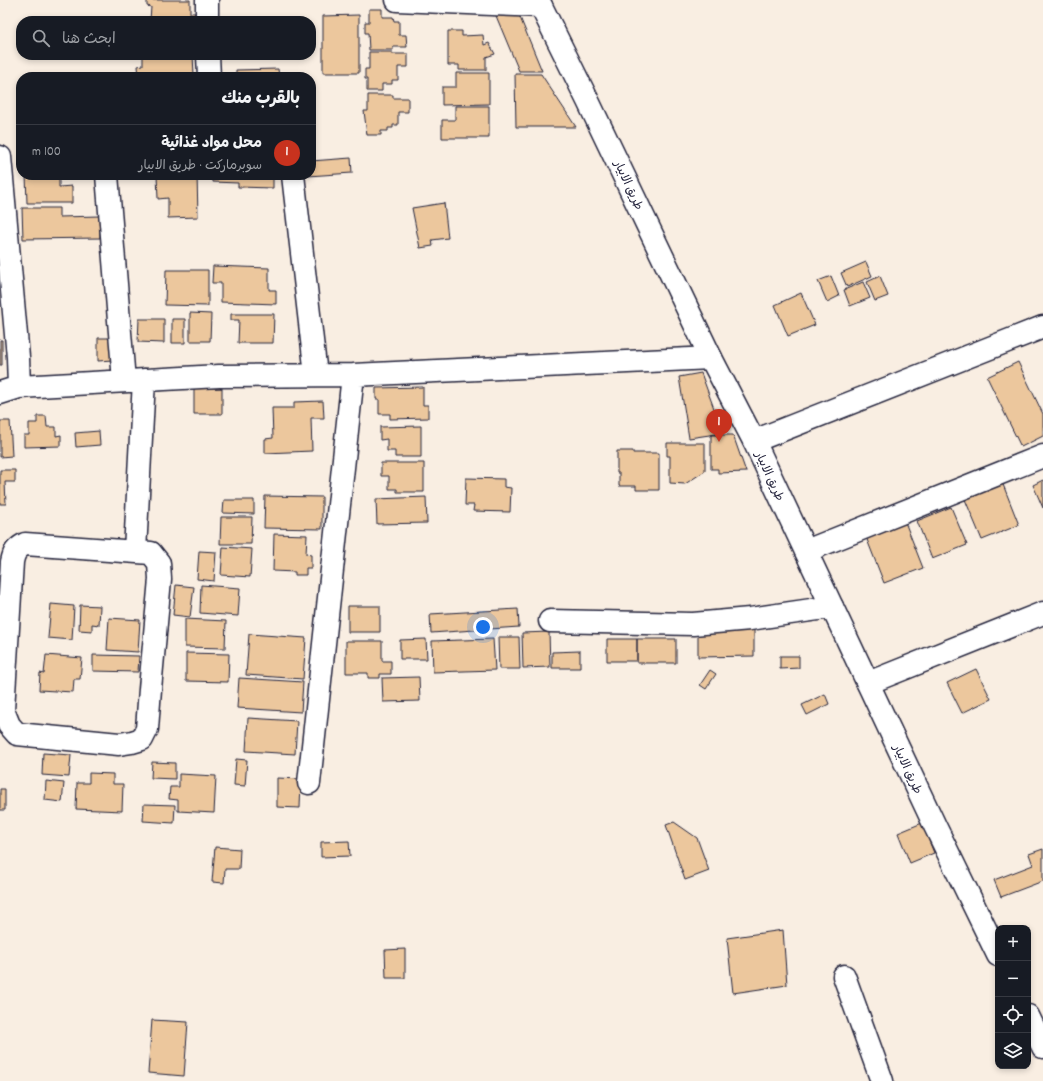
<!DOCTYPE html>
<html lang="ar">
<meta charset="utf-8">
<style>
body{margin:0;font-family:Dekko,"Playpen Sans Arabic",sans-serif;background:#20242c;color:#f1f3f6;direction:rtl}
.controls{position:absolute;right:12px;bottom:12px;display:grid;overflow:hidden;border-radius:8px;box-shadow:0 2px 6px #0003}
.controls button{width:36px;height:36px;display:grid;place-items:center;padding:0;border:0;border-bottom:1px solid #363941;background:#171b24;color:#f1f3f6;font:20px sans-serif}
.you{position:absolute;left:483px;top:627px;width:14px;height:14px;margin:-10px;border:3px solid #fff;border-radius:50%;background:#1a73e8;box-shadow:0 0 0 6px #1a73e833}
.badge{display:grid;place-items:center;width:26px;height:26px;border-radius:50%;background:#c8321e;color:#fff;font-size:13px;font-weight:700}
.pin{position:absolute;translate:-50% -33px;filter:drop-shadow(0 1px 2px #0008)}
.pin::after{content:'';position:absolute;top:21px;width:14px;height:12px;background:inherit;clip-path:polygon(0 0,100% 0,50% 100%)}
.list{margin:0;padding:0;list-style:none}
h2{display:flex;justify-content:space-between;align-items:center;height:52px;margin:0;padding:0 16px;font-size:17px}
h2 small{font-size:13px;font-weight:400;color:#9ea1a6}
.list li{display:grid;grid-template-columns:26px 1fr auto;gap:12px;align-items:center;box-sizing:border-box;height:56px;padding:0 16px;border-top:1px solid #363941}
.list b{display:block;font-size:15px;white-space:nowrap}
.list p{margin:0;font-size:13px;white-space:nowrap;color:#9ea1a6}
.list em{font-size:13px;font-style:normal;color:#9ea1a6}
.icon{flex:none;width:22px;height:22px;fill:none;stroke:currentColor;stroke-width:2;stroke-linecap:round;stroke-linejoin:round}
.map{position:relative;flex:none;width:1043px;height:1081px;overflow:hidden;direction:ltr}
.search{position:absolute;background:#171b24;box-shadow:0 2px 6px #0003;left:16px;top:16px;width:300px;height:44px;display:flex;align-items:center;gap:10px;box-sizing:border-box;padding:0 14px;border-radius:16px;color:#9ea1a6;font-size:15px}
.panel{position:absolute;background:#171b24;box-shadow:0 2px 6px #0003;left:16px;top:72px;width:300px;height:108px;border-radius:16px;direction:rtl}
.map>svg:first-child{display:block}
.building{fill:#ecc79d;stroke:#22223b}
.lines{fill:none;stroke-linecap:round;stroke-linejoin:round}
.street-casing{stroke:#22223b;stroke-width:25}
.secondary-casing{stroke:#22223b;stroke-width:25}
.street{stroke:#fff;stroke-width:22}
.secondary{stroke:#fff;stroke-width:22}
.labels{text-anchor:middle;stroke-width:3;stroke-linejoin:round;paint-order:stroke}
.street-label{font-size:12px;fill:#22223b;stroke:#fff}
</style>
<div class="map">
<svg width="1043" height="1081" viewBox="0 0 1043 1081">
<rect width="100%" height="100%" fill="#f9eee2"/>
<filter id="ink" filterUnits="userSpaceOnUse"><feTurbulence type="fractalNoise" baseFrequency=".025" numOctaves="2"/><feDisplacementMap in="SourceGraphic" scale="8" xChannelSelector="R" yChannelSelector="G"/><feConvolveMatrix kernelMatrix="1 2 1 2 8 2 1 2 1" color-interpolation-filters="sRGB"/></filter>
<g filter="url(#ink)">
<path class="building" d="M147,0H190V13H195V21H143V20H150L151,7L147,6Z
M369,9H382V17H393L394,21H399V35H406L407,47H393V50H369L368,33H365V22H369Z
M517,10L542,71H519L494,11Z
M359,15V73H323V16Z
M448,31H462V36L483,35L484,45L489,43L495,54L486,57V70H459V65H448Z
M369,52H392V54H408V67H398V80H392V84H382V91H367V79H365V69H369Z
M143,55H193L194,75L191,77H139L138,66L143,65Z
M278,69L279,77H236V70Z
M456,73H489V104L442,105V87H456Z
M515,74H541L576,127H516Z
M368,95H393V98H408V112H398V125H393V128H388V131H381V135H367L364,111H368Z
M455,106H489V138H442V120H455Z
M351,158L352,173L308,176V175H311V161Z
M26,175H59V187L72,186V203H27Z
M157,175H197L198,217L168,218V198L158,199Z
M213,175H273V188L238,187V183L213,182Z
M444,203L448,238L432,240L433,246L420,248L412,208Z
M22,208H59V217L100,216V238L23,239Z
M866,262L872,276L847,287L841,273Z
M213,266L269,268V290H276V304L221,302V283H212Z
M166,270H208V306L165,305Z
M831,276L839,296L827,302L818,281Z
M880,276L888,296L875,301L867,282Z
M863,282L870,298L850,306L844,290Z
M801,293L815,325L788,336L775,305Z
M190,313L211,314L210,341H190Z
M231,314H274L273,343H238L239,320H231Z
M139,319H164V343L138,342Z
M172,319H185V343H172Z
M98,338H112V360L98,361Z
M0,340H2V365H0Z
M1018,362L1043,414V436L1021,447L987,377Z
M701,373L723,433L689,438L679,377Z
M423,387V405H428V418L390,419V414H379V399H376V388Z
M194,388H222V414H194Z
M323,401L324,418H311L312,451L265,453V439L273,438L272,408H294V402Z
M37,416H46L47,427H56V436L61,435V446L24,447V435H29V423H37Z
M0,421H10L12,456L0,457Z
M421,426V457H395V451H387V439L380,440V427Z
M99,431L100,445L76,447L75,433Z
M711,435H733L746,472L718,473V469H711Z
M667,443H705V471L685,484L670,483V456H667Z
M617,451H633V453H659V490H636V486H619V473H617Z
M381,463H424V492H397V489H389V476H381Z
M0,470H15V482H5L6,504H0Z
M466,478L504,479V487L511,488L510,512L473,511L474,505H465Z
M1043,480V508L1033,485Z
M1002,482L1019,525L982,540L964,497Z
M265,496L322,497V529L264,528Z
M426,497L427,523L377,524L376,499Z
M224,500H254V514L223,513Z
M951,507L967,545L932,559L917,521Z
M221,517H252L251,544H220Z
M905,522L923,568L884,583L866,537Z
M274,534L307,535L306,554L311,555V568H306V575H295V572L273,571Z
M223,547L252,549L250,577L221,575Z
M199,551L216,552L214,581L197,579Z
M176,585L194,587L190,617L173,615Z
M201,585L240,588L238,616L200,613Z
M51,604L74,606L72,640L48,638Z
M80,605L100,606L99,625L92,624V631L79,630Z
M348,606H380V632H348Z
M518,609L519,627L431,633L430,614Z
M109,618L140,620L138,652L107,650Z
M185,619L226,621L225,648L185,647Z
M754,629V656L698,657V631Z
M549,632L550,667L523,668L522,633Z
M249,634L306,638L303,679L246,675Z
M498,637H519L520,669H499Z
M426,639L427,659H400V640Z
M493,639L495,670L433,672L432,641Z
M607,639H637V661H607Z
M637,639H676V663H637Z
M346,641H382V661H391V674H380V678H368V673H346Z
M580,651V668H552V652Z
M186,653L229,654L228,682L186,681Z
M46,655L82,658L80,679H74L73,692L39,690L40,673L44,674Z
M93,655L139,656L138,672L93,671Z
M780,656H799V668L780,669Z
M976,669L991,699L962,713L947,683Z
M710,670L716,674L706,689L700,685Z
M419,677L420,701L383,702L382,678Z
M239,678L303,682L301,712L237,708Z
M825,694L829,704L807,715L802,705Z
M248,718L297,721L295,754L246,751Z
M43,753L71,755L69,777L42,775Z
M236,759L247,760L245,786L234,785Z
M152,762L175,763V779L151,778Z
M89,773L113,774V784H123L122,811L76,809L77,783H89Z
M179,774L216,776L214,813L178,811V800L169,799L170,787H179Z
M277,778L301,779L300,808L277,807Z
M46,781L64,783L62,802L45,800Z
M0,789H5V810H0Z
M144,804L175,805L174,823L143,821Z
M674,822L697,838L709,871L685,880L666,825Z
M922,823L934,853L910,863L898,833Z
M349,841L350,856L321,857V842Z
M215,847L240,849L239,869H225L224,883L212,882Z
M1043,849V881L1001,897L994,880L1033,865L1029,854Z
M783,930L787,985L733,993L727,938Z
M405,949V978H386L385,950Z
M152,1020L188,1022L184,1076L148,1073Z"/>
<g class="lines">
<g class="street-casing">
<path id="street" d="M397,0L541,6
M207,21V0
M208,55L209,77
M0,157L18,357L19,387
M107,175L124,381
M293,175L316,375
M0,393L19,387L219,376L353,375L711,358
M754,441L1043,327
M25,544L151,553L159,563L160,579L150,689L147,729L142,739L132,742L119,744L17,734L9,725L3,710L12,562C14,552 16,549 25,544Z
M135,551L144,380
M806,551L1043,456
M550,621L693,624L750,619L832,607
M868,683L1043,613
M309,783L353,375
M844,976L882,1081"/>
</g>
<g class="secondary-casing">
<path id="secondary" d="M538,0L588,101L711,358L754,441L935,826L998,955
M1028,1016L1043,1047"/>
</g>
<use href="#street" class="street"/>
<use href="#secondary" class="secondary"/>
</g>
</g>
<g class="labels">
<g class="street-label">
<text transform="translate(629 185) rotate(65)" y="4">طريق الابيار</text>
<text transform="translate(770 476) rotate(65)" y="4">طريق الابيار</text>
<text transform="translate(908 769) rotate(65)" y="4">طريق الابيار</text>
</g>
</g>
</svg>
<div class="controls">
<button>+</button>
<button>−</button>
<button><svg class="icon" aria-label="locate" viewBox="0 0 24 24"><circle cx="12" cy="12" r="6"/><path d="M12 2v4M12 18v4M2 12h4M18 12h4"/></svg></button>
<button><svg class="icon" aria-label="layers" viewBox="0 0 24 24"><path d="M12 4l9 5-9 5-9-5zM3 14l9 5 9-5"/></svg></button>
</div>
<div class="you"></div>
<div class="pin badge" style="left:719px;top:442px">1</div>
<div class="search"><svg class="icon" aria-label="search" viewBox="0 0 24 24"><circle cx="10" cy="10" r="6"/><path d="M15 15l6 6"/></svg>ابحث هنا</div>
<section class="panel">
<h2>بالقرب منك<small></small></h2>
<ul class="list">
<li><span class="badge">1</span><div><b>محل مواد غذائية</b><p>سوبرماركت · طريق الابيار</p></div><em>100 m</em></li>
</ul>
</section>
</div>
